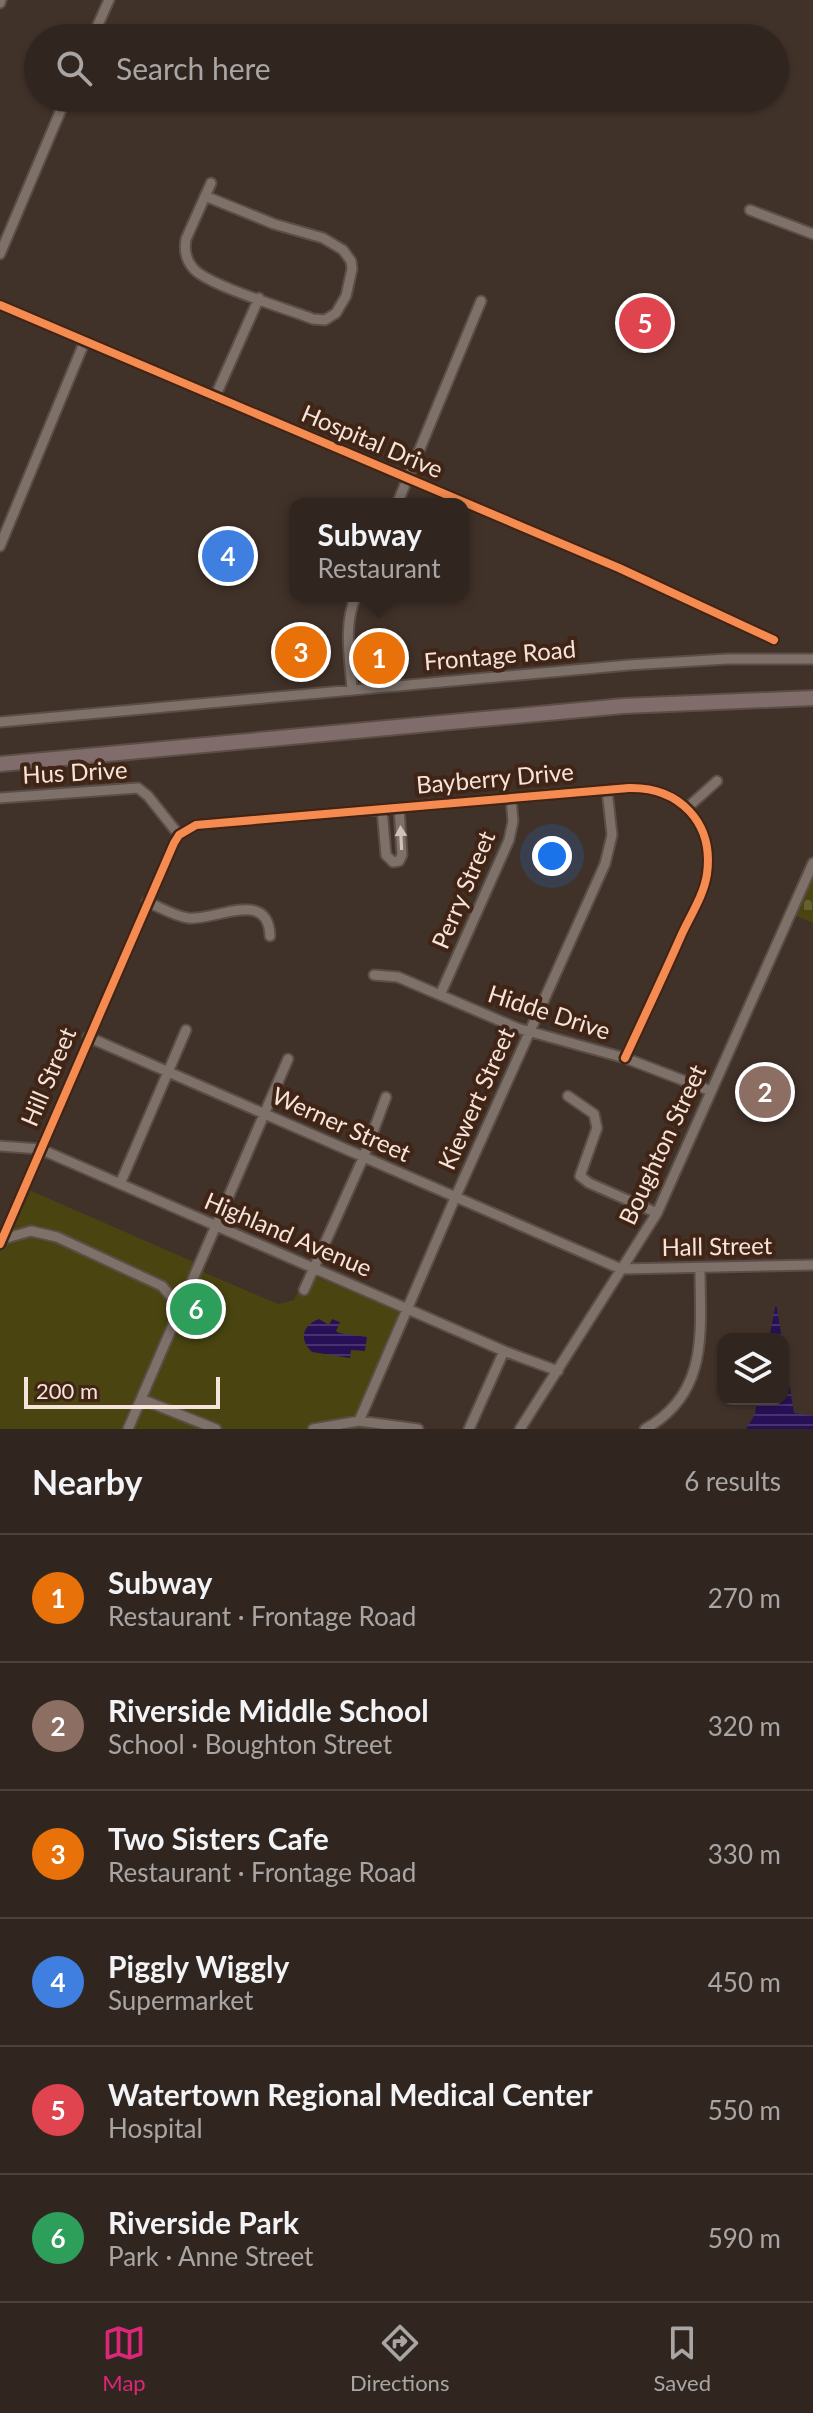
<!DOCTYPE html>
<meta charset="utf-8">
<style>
body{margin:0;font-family:Lato,sans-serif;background:#3d322c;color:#f1f3f6}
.controls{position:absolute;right:24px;bottom:24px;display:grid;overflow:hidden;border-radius:16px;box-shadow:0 2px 6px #0004}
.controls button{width:72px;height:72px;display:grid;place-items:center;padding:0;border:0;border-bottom:2px solid #4c433d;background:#31261f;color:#f1f3f6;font:40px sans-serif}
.scale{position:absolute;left:24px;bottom:20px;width:196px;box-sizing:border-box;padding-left:8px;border:4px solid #f6e3d9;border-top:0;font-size:22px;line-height:28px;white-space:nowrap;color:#f6e3d9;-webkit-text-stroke:6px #402415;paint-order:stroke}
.you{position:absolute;left:552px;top:856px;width:28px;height:28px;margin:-20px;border:6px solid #fff;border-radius:50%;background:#1a73e8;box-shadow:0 0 0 12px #1a73e833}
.badge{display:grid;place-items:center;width:52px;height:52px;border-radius:50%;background:#db2777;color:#fff;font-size:26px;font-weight:700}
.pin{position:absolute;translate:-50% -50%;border:4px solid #fff;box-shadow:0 2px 8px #0006}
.popup{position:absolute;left:289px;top:498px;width:180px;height:104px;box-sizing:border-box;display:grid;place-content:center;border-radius:16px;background:#31261f;filter:drop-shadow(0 2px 6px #0005);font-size:26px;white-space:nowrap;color:#a8a5a4}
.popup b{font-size:30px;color:#f1f3f6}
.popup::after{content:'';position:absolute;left:50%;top:100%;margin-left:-16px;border:16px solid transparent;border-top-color:#31261f}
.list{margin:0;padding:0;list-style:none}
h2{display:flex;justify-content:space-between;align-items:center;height:104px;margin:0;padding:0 32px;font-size:34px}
h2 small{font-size:26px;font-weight:400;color:#a8a5a4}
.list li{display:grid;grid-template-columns:52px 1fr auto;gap:24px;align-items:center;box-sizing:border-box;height:128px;padding:0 32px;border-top:2px solid #4c433d}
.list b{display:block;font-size:30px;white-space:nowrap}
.list p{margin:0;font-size:26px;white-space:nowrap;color:#a8a5a4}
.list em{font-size:26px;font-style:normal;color:#a8a5a4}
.icon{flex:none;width:44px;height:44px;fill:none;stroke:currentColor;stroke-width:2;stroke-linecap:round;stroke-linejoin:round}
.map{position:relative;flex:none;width:813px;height:1429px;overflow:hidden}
.search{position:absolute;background:#31261f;box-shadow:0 2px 6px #0004;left:24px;right:24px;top:24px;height:88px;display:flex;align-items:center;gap:20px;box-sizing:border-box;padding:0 28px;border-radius:44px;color:#a8a5a4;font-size:30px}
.sheet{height:872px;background:#31261f}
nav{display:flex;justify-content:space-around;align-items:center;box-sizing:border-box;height:112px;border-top:2px solid #4c433d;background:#31261f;font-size:22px;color:#a8a5a4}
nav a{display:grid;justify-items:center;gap:4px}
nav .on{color:#db2777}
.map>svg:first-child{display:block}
.cemetery{fill:url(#cemetery-stones)}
.green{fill:#4a4510}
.water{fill:url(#water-rules)}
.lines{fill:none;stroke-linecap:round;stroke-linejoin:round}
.minor-casing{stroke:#5c4e46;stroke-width:13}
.highway-casing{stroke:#5c4e46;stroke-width:18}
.minor{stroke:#7d716a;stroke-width:9}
.highway{stroke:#806c6b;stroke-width:14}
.cycleway-casing{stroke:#402415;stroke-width:13}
.cycleway{stroke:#f68b52;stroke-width:8}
.oneway{fill:#d2c1b8}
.labels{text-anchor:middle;stroke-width:8;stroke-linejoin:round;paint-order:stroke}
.street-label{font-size:24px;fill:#f6e3d9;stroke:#402415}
</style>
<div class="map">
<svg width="813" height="1429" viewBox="0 0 813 1429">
<defs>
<pattern id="cemetery-stones" width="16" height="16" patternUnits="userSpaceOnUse" patternTransform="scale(2)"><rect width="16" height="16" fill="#4a4510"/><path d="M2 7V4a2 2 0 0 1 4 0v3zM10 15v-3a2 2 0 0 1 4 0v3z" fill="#656032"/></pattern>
<pattern id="water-rules" width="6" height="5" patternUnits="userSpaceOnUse" patternTransform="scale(2)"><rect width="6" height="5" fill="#281057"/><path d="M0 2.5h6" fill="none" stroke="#48336f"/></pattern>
</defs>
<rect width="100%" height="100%" fill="#413229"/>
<path class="cemetery" d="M813,877V923L795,915Z"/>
<path class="green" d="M29,1190L196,1263L205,1273L278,1304L294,1300L307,1273L404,1314L362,1413L365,1426L392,1429H0V1234L15,1223Z"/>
<path class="water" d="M776,1303L782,1339H769Z
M319,1319L329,1325L332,1319L340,1322L336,1331L339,1333L367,1337L365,1351L351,1350L350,1358L312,1352C299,1340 302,1325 319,1319Z
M783,1346L794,1413L813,1416V1429H746L755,1414L757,1399H783Z"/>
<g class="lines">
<g class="minor-casing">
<path id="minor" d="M0,3L1,0
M92,38L109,0
M205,196L274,224L323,238L343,250L351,261L352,269L346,296L336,313L325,320L313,319C288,309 206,285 193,268C186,260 184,250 186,239L211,183
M750,210L813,234
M0,254L66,98
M0,305L619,568L774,640
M215,397L259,298
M397,504L481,301
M0,546L84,343
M352,689C350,658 343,625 356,596
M0,722L629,665L727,659H813
M0,798L138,788L148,796L179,835
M688,807L717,781
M382,809L386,855L393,862L399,861L402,855L399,808
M147,902C160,907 174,916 188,918C216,921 268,888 270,936
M374,975L398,977L517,1028L625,1058L711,1091
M440,995L509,840L513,821L511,799
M88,1037L621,1269L813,1265
M568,1096L594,1114L597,1128L580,1176L589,1183L657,1213
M0,1146L40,1149L504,1351L558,1371
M120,1184L186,1030
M3,1239L31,1231L57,1237L162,1286L180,1307
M0,1244L174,843L179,835L196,825L629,788C679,787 714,822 707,874C704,895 690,916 681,936C663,977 644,1017 625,1058
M304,1290L364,1156L386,1097
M141,1399L216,1429
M359,1421L455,1198L605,864L612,835L607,790
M128,1429L288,1059
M313,1429L359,1421L418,1429
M469,1429L504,1351
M520,1429L657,1213L813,863
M645,1429C710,1393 700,1330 700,1268"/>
</g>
<g class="highway-casing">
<path id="highway" d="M0,764L623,706L813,698"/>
</g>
<use href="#minor" class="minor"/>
<use href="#highway" class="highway"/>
<g class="cycleway-casing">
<path id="cycleway" d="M0,305L619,568L774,640
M0,1244L174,843L179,835L196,825L629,788C679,787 714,822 707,874C704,895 690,916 681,936C663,977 644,1017 625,1058"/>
</g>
<use href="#cycleway" class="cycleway"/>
</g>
<defs><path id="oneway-solid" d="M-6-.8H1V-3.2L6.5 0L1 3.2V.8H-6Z" transform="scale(2)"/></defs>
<use class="oneway" href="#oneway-solid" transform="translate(401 838) rotate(-93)"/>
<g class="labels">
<g class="street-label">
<text transform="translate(372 442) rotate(23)" y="8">Hospital Drive</text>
<text transform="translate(500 656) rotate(-5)" y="8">Frontage Road</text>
<text transform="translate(75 773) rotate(-3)" y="8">Hus Drive</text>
<text transform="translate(495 779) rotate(-5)" y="8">Bayberry Drive</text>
<text transform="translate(464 890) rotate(-67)" y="8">Perry Street</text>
<text transform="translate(549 1013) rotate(18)" y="8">Hidde Drive</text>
<text transform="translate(49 1077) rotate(-67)" y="8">Hill Street</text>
<text transform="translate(477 1099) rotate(-66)" y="8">Kiewert Street</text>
<text transform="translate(341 1125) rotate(24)" y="8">Werner Street</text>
<text transform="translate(663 1145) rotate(-65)" y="8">Boughton Street</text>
<text transform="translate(288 1235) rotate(23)" y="8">Highland Avenue</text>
<text transform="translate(717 1247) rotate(-1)" y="8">Hall Street</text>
</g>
</g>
</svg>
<div class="controls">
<button><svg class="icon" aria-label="layers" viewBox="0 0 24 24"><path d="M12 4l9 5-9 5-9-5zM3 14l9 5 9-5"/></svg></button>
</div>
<div class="scale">200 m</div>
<div class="you"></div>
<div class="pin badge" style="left:379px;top:658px;background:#e8710a">1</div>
<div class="popup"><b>Subway</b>Restaurant</div>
<div class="pin badge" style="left:765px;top:1092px;background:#8d6e63">2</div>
<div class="pin badge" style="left:301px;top:652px;background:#e8710a">3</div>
<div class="pin badge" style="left:228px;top:556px;background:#3f7fe0">4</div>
<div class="pin badge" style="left:645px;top:323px;background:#e0444e">5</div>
<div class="pin badge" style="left:196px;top:1309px;background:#2e9e5b">6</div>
<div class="search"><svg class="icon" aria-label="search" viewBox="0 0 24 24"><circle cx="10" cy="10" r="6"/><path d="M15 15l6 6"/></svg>Search here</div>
</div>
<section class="sheet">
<h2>Nearby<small>6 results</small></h2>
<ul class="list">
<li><span class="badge" style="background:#e8710a">1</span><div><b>Subway</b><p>Restaurant · Frontage Road</p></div><em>270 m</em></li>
<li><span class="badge" style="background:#8d6e63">2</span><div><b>Riverside Middle School</b><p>School · Boughton Street</p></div><em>320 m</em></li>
<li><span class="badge" style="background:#e8710a">3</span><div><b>Two Sisters Cafe</b><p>Restaurant · Frontage Road</p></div><em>330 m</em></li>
<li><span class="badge" style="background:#3f7fe0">4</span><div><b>Piggly Wiggly</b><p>Supermarket</p></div><em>450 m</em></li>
<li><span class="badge" style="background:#e0444e">5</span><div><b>Watertown Regional Medical Center</b><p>Hospital</p></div><em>550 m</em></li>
<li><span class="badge" style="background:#2e9e5b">6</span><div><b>Riverside Park</b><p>Park · Anne Street</p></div><em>590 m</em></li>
</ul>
</section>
<nav>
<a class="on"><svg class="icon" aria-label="map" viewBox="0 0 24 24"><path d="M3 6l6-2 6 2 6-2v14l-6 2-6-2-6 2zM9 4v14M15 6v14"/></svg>Map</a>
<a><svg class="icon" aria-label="directions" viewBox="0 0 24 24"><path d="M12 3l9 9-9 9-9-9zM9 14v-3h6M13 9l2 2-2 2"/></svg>Directions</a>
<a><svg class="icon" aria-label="saved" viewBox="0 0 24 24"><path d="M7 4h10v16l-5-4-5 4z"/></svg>Saved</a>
</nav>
